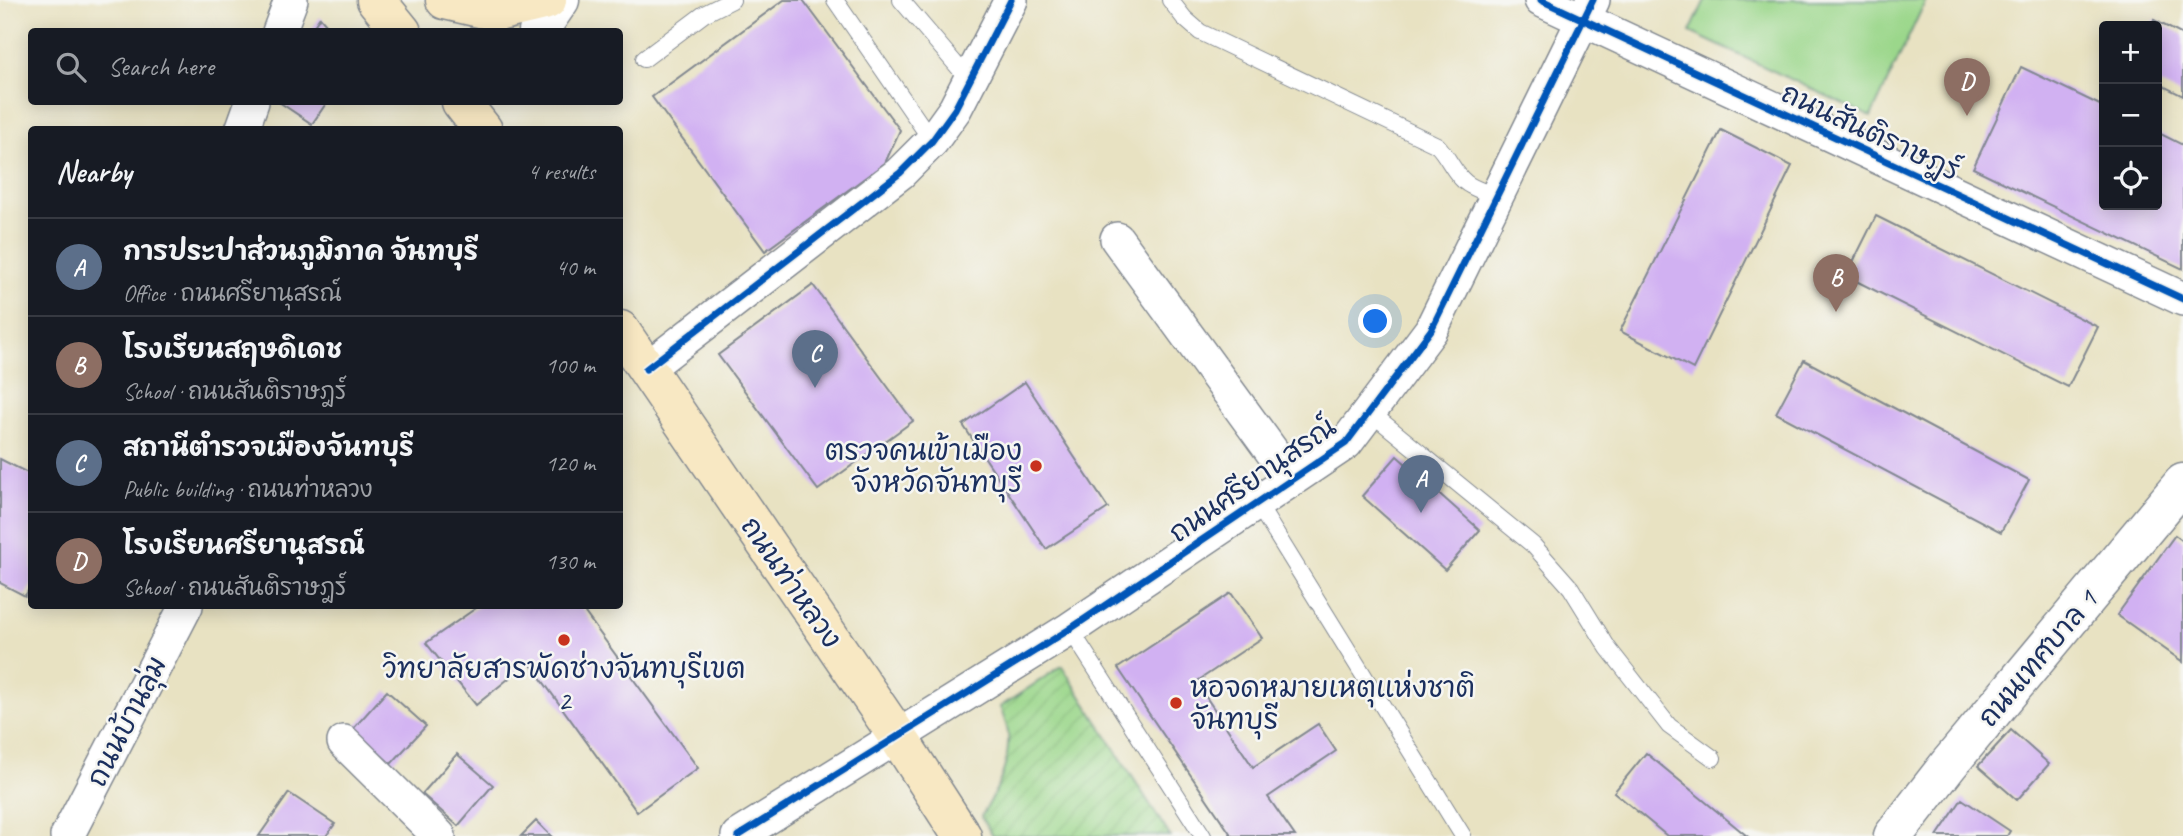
<!DOCTYPE html>
<meta charset="utf-8">
<style>
body{margin:0;font-family:Caveat,"Playpen Sans Thai",sans-serif;background:#20242c;color:#f1f3f6}
.controls{position:absolute;right:21px;top:21px;display:grid;overflow:hidden;border-radius:7px;box-shadow:0 4px 18px #0003}
.controls button{width:63px;height:63px;display:grid;place-items:center;padding:0;border:0;border-bottom:2px solid #363941;background:#171b24;color:#f1f3f6;font:35px sans-serif}
.you{position:absolute;left:1376px;top:322px;width:24px;height:24px;margin:-18px;border:5px solid #fff;border-radius:50%;background:#1a73e8;box-shadow:0 0 0 10px #1a73e833}
.badge{display:grid;place-items:center;width:46px;height:46px;border-radius:50%;background:#1a73e8;color:#fff;font-size:23px;font-weight:700}
.pin{position:absolute;translate:-50% -58px;filter:drop-shadow(0 2px 4px #0008)}
.pin::after{content:'';position:absolute;top:37px;width:24px;height:21px;background:inherit;clip-path:polygon(0 0,100% 0,50% 100%)}
.list{margin:0;padding:0;list-style:none}
h2{display:flex;justify-content:space-between;align-items:center;height:91px;margin:0;padding:0 28px;font-size:30px}
h2 small{font-size:23px;font-weight:400;color:#9ea1a6}
.list li{display:grid;grid-template-columns:46px 1fr auto;gap:21px;align-items:center;box-sizing:border-box;height:98px;padding:0 28px;border-top:2px solid #363941}
.list b{display:block;font-size:26px;white-space:nowrap}
.list p{margin:0;font-size:23px;white-space:nowrap;color:#9ea1a6}
.list em{font-size:23px;font-style:normal;color:#9ea1a6}
.icon{flex:none;width:38px;height:38px;fill:none;stroke:currentColor;stroke-width:2;stroke-linecap:round;stroke-linejoin:round}
.map{position:relative;flex:none;width:2183px;height:836px;overflow:hidden}
.search{position:absolute;background:#171b24;box-shadow:0 4px 18px #0003;left:28px;top:28px;width:595px;height:77px;display:flex;align-items:center;gap:18px;box-sizing:border-box;padding:0 24px;border-radius:7px;color:#9ea1a6;font-size:26px}
.panel{position:absolute;background:#171b24;box-shadow:0 4px 18px #0003;left:28px;top:126px;width:595px;height:483px;border-radius:7px}
.map>svg:first-child{display:block}
.garden{fill:url(#garden-furrows);stroke:#5b8374;stroke-width:2}
.pitch{fill:#9bd78b;stroke:#5b8374;stroke-width:2}
.building{fill:#d1b1f2}
.lines{fill:none;stroke-linecap:round;stroke-linejoin:round}
.service-casing{stroke:#828890;stroke-width:18}
.minor-casing{stroke:#828890;stroke-width:36}
.tertiary-casing{stroke:#828890;stroke-width:41}
.secondary-casing{stroke:#828890;stroke-width:41}
.service{stroke:#fff;stroke-width:16}
.minor{stroke:#fff;stroke-width:33}
.tertiary{stroke:#fff;stroke-width:38}
.secondary{stroke:#f8e8c3;stroke-width:38}
.cycleway-casing{stroke:#f6f6f2;stroke-width:11}
.cycleway{stroke:#0057b8;stroke-width:7}
.poi-dot{fill:#c8321e;stroke:#f6f6f2;stroke-width:2.5}
.labels{text-anchor:middle;stroke-width:5;stroke-linejoin:round;paint-order:stroke}
.street-label{font-size:28px;fill:#1b2f5e;stroke:#f6f6f2}
.poi-label{font-size:28px;fill:#1b2f5e;stroke:#f6f6f2;text-anchor:end}
</style>
<div class="map">
<svg width="2183" height="836" viewBox="0 0 2183 836">
<defs>
<pattern id="garden-furrows" width="10" height="10" patternUnits="userSpaceOnUse" patternTransform="scale(1.75)"><rect width="10" height="10" fill="#9bd78b"/><path d="M-1 1l2-2M0 10L10 0M9 11l2-2" fill="none" stroke="#85b97a"/></pattern>
</defs>
<rect width="100%" height="100%" fill="#f6f6f2"/>
<filter id="ink" filterUnits="userSpaceOnUse"><feTurbulence type="fractalNoise" baseFrequency=".0143" numOctaves="2"/><feDisplacementMap in="SourceGraphic" scale="14" xChannelSelector="R" yChannelSelector="G"/><feConvolveMatrix kernelMatrix="1 2 1 2 8 2 1 2 1" color-interpolation-filters="sRGB"/></filter>
<filter id="wash" filterUnits="userSpaceOnUse"><feTurbulence type="fractalNoise" baseFrequency=".00686" numOctaves="4" result="noise"/><feDisplacementMap in="SourceGraphic" scale="28" xChannelSelector="R" yChannelSelector="G"/><feGaussianBlur stdDeviation="1.57" result="paint"/><feColorMatrix in="noise" values="0 0 0 0 0 0 0 0 0 0 0 0 0 0 0 0 0 1.4 0 .05"/><feComposite in="paint" operator="in"/></filter>
<g filter="url(#wash)">
<rect width="100%" height="100%" fill="#e8e2c2"/>
<path class="garden" d="M1062,666L1170,836H993L981,817C997,792 1010,765 1008,733C1007,725 1003,715 1000,707Z"/>
<path class="pitch" d="M1705,0H1926L1871,117L1690,32Z"/>
<g id="blocks">
<path class="building" d="M784,0H803L900,130L885,163L765,251L652,97Z
M320,17L333,32H310Z
M2154,20L2183,35V96L2157,83V26H2152Z
M2021,67L2104,107V205H2157V132L2183,145V269L1973,168Z
M279,102H327L312,124Z
M1721,130L1792,166L1693,369L1620,331Z
M1876,216L2098,327L2068,387L1846,276Z
M813,285L913,421L818,490L718,355Z
M1804,360L2029,480L2001,532L1776,413Z
M1025,382L1108,508L1046,549L963,425Z
M1397,456L1480,530L1445,570L1362,496Z
M0,459L32,475V584L25,596L0,583Z
M2175,535L2183,541V662L2117,615Z
M1231,593L1262,638L1196,682L1253,767L1318,724L1336,751L1268,797L1295,836H1232L1118,668Z
M479,606H580L698,768L637,812L529,662L476,705L426,643Z
M387,691L426,726L391,764L353,729Z
M2011,730L2049,764L2017,800L1978,766Z
M1646,753L1747,836H1667L1614,792Z
M457,754L493,785L458,826L422,794Z
M289,793L335,824L326,836H259Z
M1962,799L2010,831L2007,836H1937Z
M536,821L551,836H521Z"/>
</g>
</g>
<g filter="url(#ink)">
<use href="#blocks" fill-opacity="0" stroke="#828890" stroke-width="2"/>
<g class="lines">
<g class="service-casing">
<path id="service" d="M835,0L932,141
M901,0L970,81
M1170,0L1184,18L1200,32L1437,145C1448,156 1453,172 1465,182C1473,189 1487,192 1496,197
M644,59L704,14L732,0
M1370,412L1533,545L1571,588L1608,648L1669,726L1713,758
M1257,503L1463,836
M1070,629L1203,836"/>
</g>
<g class="minor-casing">
<path id="minor" d="M1541,0L2183,299
M279,32L291,0
M242,130L252,102
M1117,239L1292,479
M646,369L900,173L932,141L955,109L1011,0
M344,742L439,836
M67,836L186,606
M738,836L1070,629L1346,443L1431,330L1593,0"/>
</g>
<g class="tertiary-casing">
<path id="tertiary" d="M538,32L560,0
M1893,836L1949,764L2183,483"/>
</g>
<g class="secondary-casing">
<path id="secondary" d="M376,0L402,32
M445,0L497,12L547,0
M461,102L483,130
M620,330L898,737L962,836"/>
</g>
<use href="#service" class="service"/>
<use href="#minor" class="minor"/>
<use href="#tertiary" class="tertiary"/>
<use href="#secondary" class="secondary"/>
<g class="cycleway-casing">
<path id="cycleway" d="M1541,0L2183,299
M646,369L900,173L932,141L955,109L1011,0
M738,836L1070,629L1346,443L1431,330L1593,0"/>
</g>
<use href="#cycleway" class="cycleway"/>
</g>
</g>
<g class="poi-dot">
<circle cx="1036" cy="466" r="7"/>
<circle cx="564" cy="640" r="7"/>
<circle cx="1176" cy="703" r="7"/>
</g>
<g class="labels">
<g class="street-label">
<text transform="translate(1871 131) rotate(25)" y="10">ถนนสันติราษฎร์</text>
<text transform="translate(1252 479) rotate(-35)" y="10">ถนนศรียานุสรณ์</text>
<text transform="translate(792 582) rotate(55)" y="10">ถนนท่าหลวง</text>
<text transform="translate(2037 658) rotate(-50)" y="10">ถนนเทศบาล 1</text>
<text transform="translate(126 721) rotate(-63)" y="10">ถนนบ้านลุ่ม</text>
</g>
<g class="poi-label">
<text x="1022" y="460">ตรวจคนเข้าเมือง<tspan x="1022" dy="32">จังหวัดจันทบุรี</tspan></text>
<text x="564" y="678" text-anchor="middle">วิทยาลัยสารพัดช่างจันทบุรีเขต<tspan x="564" dy="32">2</tspan></text>
<text x="1190" y="697" text-anchor="start">หอจดหมายเหตุแห่งชาติ<tspan x="1190" dy="32">จันทบุรี</tspan></text>
</g>
</g>
</svg>
<div class="controls">
<button>+</button>
<button>−</button>
<button><svg class="icon" aria-label="locate" viewBox="0 0 24 24"><circle cx="12" cy="12" r="6"/><path d="M12 2v4M12 18v4M2 12h4M18 12h4"/></svg></button>
</div>
<div class="you"></div>
<div class="pin badge" style="left:1421px;top:513px;background:#5c6f8a">A</div>
<div class="pin badge" style="left:1836px;top:312px;background:#8d6e63">B</div>
<div class="pin badge" style="left:815px;top:388px;background:#5c6f8a">C</div>
<div class="pin badge" style="left:1967px;top:116px;background:#8d6e63">D</div>
<div class="search"><svg class="icon" aria-label="search" viewBox="0 0 24 24"><circle cx="10" cy="10" r="6"/><path d="M15 15l6 6"/></svg>Search here</div>
<section class="panel">
<h2>Nearby<small>4 results</small></h2>
<ul class="list">
<li><span class="badge" style="background:#5c6f8a">A</span><div><b>การประปาส่วนภูมิภาค จันทบุรี</b><p>Office · ถนนศรียานุสรณ์</p></div><em>40 m</em></li>
<li><span class="badge" style="background:#8d6e63">B</span><div><b>โรงเรียนสฤษดิเดช</b><p>School · ถนนสันติราษฎร์</p></div><em>100 m</em></li>
<li><span class="badge" style="background:#5c6f8a">C</span><div><b>สถานีตำรวจเมืองจันทบุรี</b><p>Public building · ถนนท่าหลวง</p></div><em>120 m</em></li>
<li><span class="badge" style="background:#8d6e63">D</span><div><b>โรงเรียนศรียานุสรณ์</b><p>School · ถนนสันติราษฎร์</p></div><em>130 m</em></li>
</ul>
</section>
</div>
